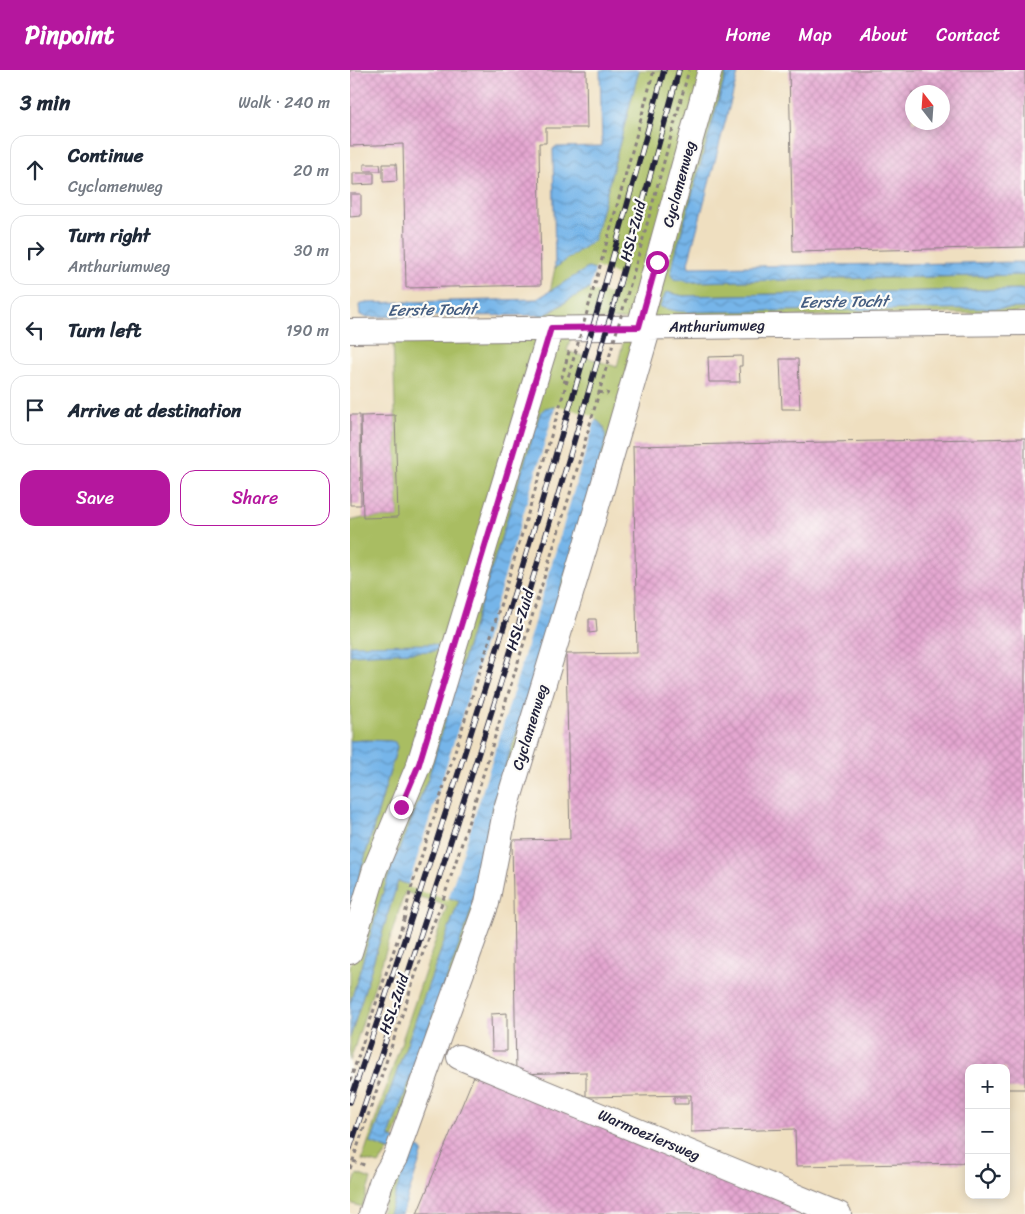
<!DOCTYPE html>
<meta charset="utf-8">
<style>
body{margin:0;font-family:Sriracha,sans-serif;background:#f2f2f3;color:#1f2937}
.controls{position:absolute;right:15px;bottom:15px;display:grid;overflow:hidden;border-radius:10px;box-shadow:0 2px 12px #0003}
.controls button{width:45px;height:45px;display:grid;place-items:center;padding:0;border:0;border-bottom:1px solid #e0e1e3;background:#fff;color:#1f2937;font:25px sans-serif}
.compass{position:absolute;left:555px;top:15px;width:45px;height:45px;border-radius:50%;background:#fff;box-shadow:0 2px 12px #0003;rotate:343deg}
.stop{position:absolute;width:15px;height:15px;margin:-11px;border:4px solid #b5179e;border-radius:50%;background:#fff}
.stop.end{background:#b5179e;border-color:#fff;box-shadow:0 1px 5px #0008}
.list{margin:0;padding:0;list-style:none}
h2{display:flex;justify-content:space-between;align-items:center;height:65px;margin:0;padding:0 20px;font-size:21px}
h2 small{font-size:16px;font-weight:400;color:#747a83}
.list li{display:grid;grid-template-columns:32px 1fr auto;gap:15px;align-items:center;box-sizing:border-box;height:70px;margin:0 10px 10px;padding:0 10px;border:1px solid #e0e1e3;border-radius:15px}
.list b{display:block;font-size:19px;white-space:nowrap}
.list p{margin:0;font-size:16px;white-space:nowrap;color:#747a83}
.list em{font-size:16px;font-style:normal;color:#747a83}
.actions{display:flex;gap:10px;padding:15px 20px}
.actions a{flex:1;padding:11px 0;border:1px solid #b5179e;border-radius:15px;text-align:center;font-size:18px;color:#b5179e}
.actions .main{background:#b5179e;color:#fff}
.icon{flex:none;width:28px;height:28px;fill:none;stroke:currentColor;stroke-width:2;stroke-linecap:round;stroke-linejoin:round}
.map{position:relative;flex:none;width:675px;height:1144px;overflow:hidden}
header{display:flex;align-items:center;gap:30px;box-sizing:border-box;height:70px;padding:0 25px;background:#b5179e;color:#fff}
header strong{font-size:24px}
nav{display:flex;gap:28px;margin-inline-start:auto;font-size:18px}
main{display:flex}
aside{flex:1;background:#fff}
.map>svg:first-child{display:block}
.green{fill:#a9bd62;stroke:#66704e}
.water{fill:url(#water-waves);stroke:#4c6c92}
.pier{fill:#efdfc0}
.building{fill:url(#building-cross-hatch);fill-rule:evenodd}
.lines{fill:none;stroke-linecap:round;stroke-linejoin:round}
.minor-casing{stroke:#88807e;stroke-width:26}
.path{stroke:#88807e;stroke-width:3;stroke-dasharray:4 4;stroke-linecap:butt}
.minor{stroke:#fff;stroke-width:24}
.rail-casing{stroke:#22223b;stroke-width:5.5}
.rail{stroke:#fdfcf7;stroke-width:4;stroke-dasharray:11;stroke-linecap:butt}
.path-bridge{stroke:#88807e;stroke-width:3;stroke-dasharray:4 4;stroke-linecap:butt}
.route{stroke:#b5179e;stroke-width:6}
.labels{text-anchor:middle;stroke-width:4.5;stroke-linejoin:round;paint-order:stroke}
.street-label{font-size:15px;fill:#22223b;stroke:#fdfcf7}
.water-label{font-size:16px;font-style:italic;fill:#445d81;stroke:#fdfcf7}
</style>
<header>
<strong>Pinpoint</strong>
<nav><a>Home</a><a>Map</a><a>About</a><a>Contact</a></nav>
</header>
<main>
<aside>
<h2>3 min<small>Walk · 240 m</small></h2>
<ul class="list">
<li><svg class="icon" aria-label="ahead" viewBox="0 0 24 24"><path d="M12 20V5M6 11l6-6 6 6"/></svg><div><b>Continue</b><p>Cyclamenweg</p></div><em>20 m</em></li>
<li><svg class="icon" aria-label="right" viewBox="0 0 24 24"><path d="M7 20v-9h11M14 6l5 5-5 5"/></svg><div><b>Turn right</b><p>Anthuriumweg</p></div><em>30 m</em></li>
<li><svg class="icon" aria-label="left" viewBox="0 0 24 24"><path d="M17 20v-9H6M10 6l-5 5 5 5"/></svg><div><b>Turn left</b></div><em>190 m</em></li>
<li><svg class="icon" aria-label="arrive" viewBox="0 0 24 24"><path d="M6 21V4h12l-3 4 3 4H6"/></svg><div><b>Arrive at destination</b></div></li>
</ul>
<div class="actions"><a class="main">Save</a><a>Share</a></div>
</aside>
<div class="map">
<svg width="675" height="1144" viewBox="0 0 675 1144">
<defs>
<pattern id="water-waves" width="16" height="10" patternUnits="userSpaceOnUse" patternTransform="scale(1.25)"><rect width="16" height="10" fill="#76b5e9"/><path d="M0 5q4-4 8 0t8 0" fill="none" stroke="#6093be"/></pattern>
<pattern id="building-cross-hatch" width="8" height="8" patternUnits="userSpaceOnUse" patternTransform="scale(1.25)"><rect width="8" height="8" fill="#e5a7d1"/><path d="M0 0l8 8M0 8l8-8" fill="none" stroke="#c48fb4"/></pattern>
</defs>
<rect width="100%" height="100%" fill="#fdfcf7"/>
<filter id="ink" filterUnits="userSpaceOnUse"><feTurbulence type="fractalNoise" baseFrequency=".02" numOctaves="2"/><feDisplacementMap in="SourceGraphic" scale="10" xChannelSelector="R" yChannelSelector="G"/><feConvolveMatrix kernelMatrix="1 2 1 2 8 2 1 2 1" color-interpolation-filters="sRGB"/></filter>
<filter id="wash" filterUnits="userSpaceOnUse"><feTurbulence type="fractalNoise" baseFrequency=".0096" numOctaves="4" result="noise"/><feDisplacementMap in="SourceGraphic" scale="20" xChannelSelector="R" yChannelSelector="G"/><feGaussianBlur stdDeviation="1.12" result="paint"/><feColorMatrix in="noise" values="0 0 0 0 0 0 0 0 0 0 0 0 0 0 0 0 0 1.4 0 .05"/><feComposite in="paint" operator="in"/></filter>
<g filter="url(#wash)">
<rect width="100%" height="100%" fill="#efdfc0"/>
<path class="green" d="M289,0H377L322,196L321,205L324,209L342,212L675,205V219L333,226L317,222L326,241L675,238V242L184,251L190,246L202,242L220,229L238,219H246L267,207L238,198L200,222L205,198L244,170Z
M222,264L217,281L267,297L275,265L288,272L135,827L43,1069L40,1067V1063L65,997L128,816L142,740L173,642L255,358L249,352L205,338H198L190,344L114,587L78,709L41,799L0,934V897L27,806L202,272Z
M190,265L73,660L0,860V838L47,677L41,671L15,670L0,671V451L13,448L48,447L43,266Z
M48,811L109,831L21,1073L39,1080L29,1094L12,1090L97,836L55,822L0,991V968Z
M58,1087L39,1144H31L42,1109Z
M7,1104L21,1109L12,1137L0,1133V1124Z"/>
<path class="water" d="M250,0H289L244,170L205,198L203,79L205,77L252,76Z
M377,0H389L338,193L339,197L675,192V205L342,212L324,209L321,205L322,196Z
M238,198L267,207L246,219H238L220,229L195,245L16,247L10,245L9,235L14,233L187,229Z
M675,219V238L338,242L326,241L310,237L316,222L333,226Z
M205,337L244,349C255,355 256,362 255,373L173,642L147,721L142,740L128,816L117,853L40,1063V1067L43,1069L71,1079L73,1081L52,1144H39L58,1087L21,1073L109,831L48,811L0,968V934L32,826L41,799L78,709L114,587L188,350L190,344L195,338Z
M82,574L87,575L89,579L84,581L0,585V575Z
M15,670L41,671L45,672L47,677L0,838V671Z"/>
<path class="pier" d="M246,197L270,206L272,211L267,221L260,224L246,221L239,222Z
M206,335L246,347L151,662L98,830L58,817L126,602Z"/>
<g id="blocks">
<path class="building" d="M0,0H236L237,58H196V73H189L191,215L56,218L53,74L0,76Z
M439,0H675V177L443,182ZM562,22H592V52H562Z
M14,94H30L31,101H14Z
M33,94H46L47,111L33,112Z
M3,103H24V114L3,115Z
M0,124H11V146L0,147Z
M392,286V296H389L390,312H359L358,287Z
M430,289H448L450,339H432Z
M0,345H10L11,435H0Z
M45,345L48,447L13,448L11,346Z
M675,368V1019H656V998H619V1093L446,1096L445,1059L341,1062V1025L236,1027V1002L166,1004L162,770L220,769L216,584L287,583L283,376Z
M239,549H246L247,562L239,563Z
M157,943V981H142L141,944Z
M126,1001L482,1144H67Z
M324,1027H338V1034H324Z"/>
</g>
</g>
<g filter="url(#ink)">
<use href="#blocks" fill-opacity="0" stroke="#88807e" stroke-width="1"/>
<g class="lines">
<g class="minor-casing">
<path id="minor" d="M289,257L360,0
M0,261L675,253
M0,882L25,799L69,694L201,258
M109,987L489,1144
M21,1144L32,1110L45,1088L137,833L155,742L236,474L299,257"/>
</g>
<path class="path" d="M217,312L211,310L220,278
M249,322L257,324L258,322
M0,1011L54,850
M3,1091L17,1096
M0,1099L81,859"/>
<use href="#minor" class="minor"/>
<g class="rail-casing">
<path id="rail" d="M0,1032C116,692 221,347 314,0
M0,1078C120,721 231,364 329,0"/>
</g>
<use href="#rail" class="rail"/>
<path class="path-bridge" d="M54,850L60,822C148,550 230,276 304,0
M81,859L92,833L112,773L219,427L288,187L339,0"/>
</g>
</g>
<g class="lines" filter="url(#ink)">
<path class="route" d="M51,737L69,694L201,258L289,257L307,192"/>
</g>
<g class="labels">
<g class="street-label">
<text transform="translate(329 114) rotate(-75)" y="5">Cyclamenweg</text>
<text transform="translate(283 161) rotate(-75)" y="5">HSL-Zuid</text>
<text transform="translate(367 256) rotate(-1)" y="5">Anthuriumweg</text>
<text transform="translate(170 550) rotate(-73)" y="5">HSL-Zuid</text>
<text transform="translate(180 657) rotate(-73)" y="5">Cyclamenweg</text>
<text transform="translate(44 934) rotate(-71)" y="5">HSL-Zuid</text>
<text transform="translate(299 1065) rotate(23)" y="5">Warmoeziersweg</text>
</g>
<g class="water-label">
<text transform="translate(494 231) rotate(-1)" y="6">Eerste Tocht</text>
<text transform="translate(82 239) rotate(-1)" y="6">Eerste Tocht</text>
</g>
</g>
</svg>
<div class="controls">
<button>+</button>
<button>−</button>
<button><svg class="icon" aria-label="locate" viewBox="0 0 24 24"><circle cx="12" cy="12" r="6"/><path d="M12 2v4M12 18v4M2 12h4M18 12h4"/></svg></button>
</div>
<svg class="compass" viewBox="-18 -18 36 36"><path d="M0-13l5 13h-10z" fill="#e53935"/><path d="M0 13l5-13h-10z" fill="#747a83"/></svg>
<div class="stop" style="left:307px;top:192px"></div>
<div class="stop end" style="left:51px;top:737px"></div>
</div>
</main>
